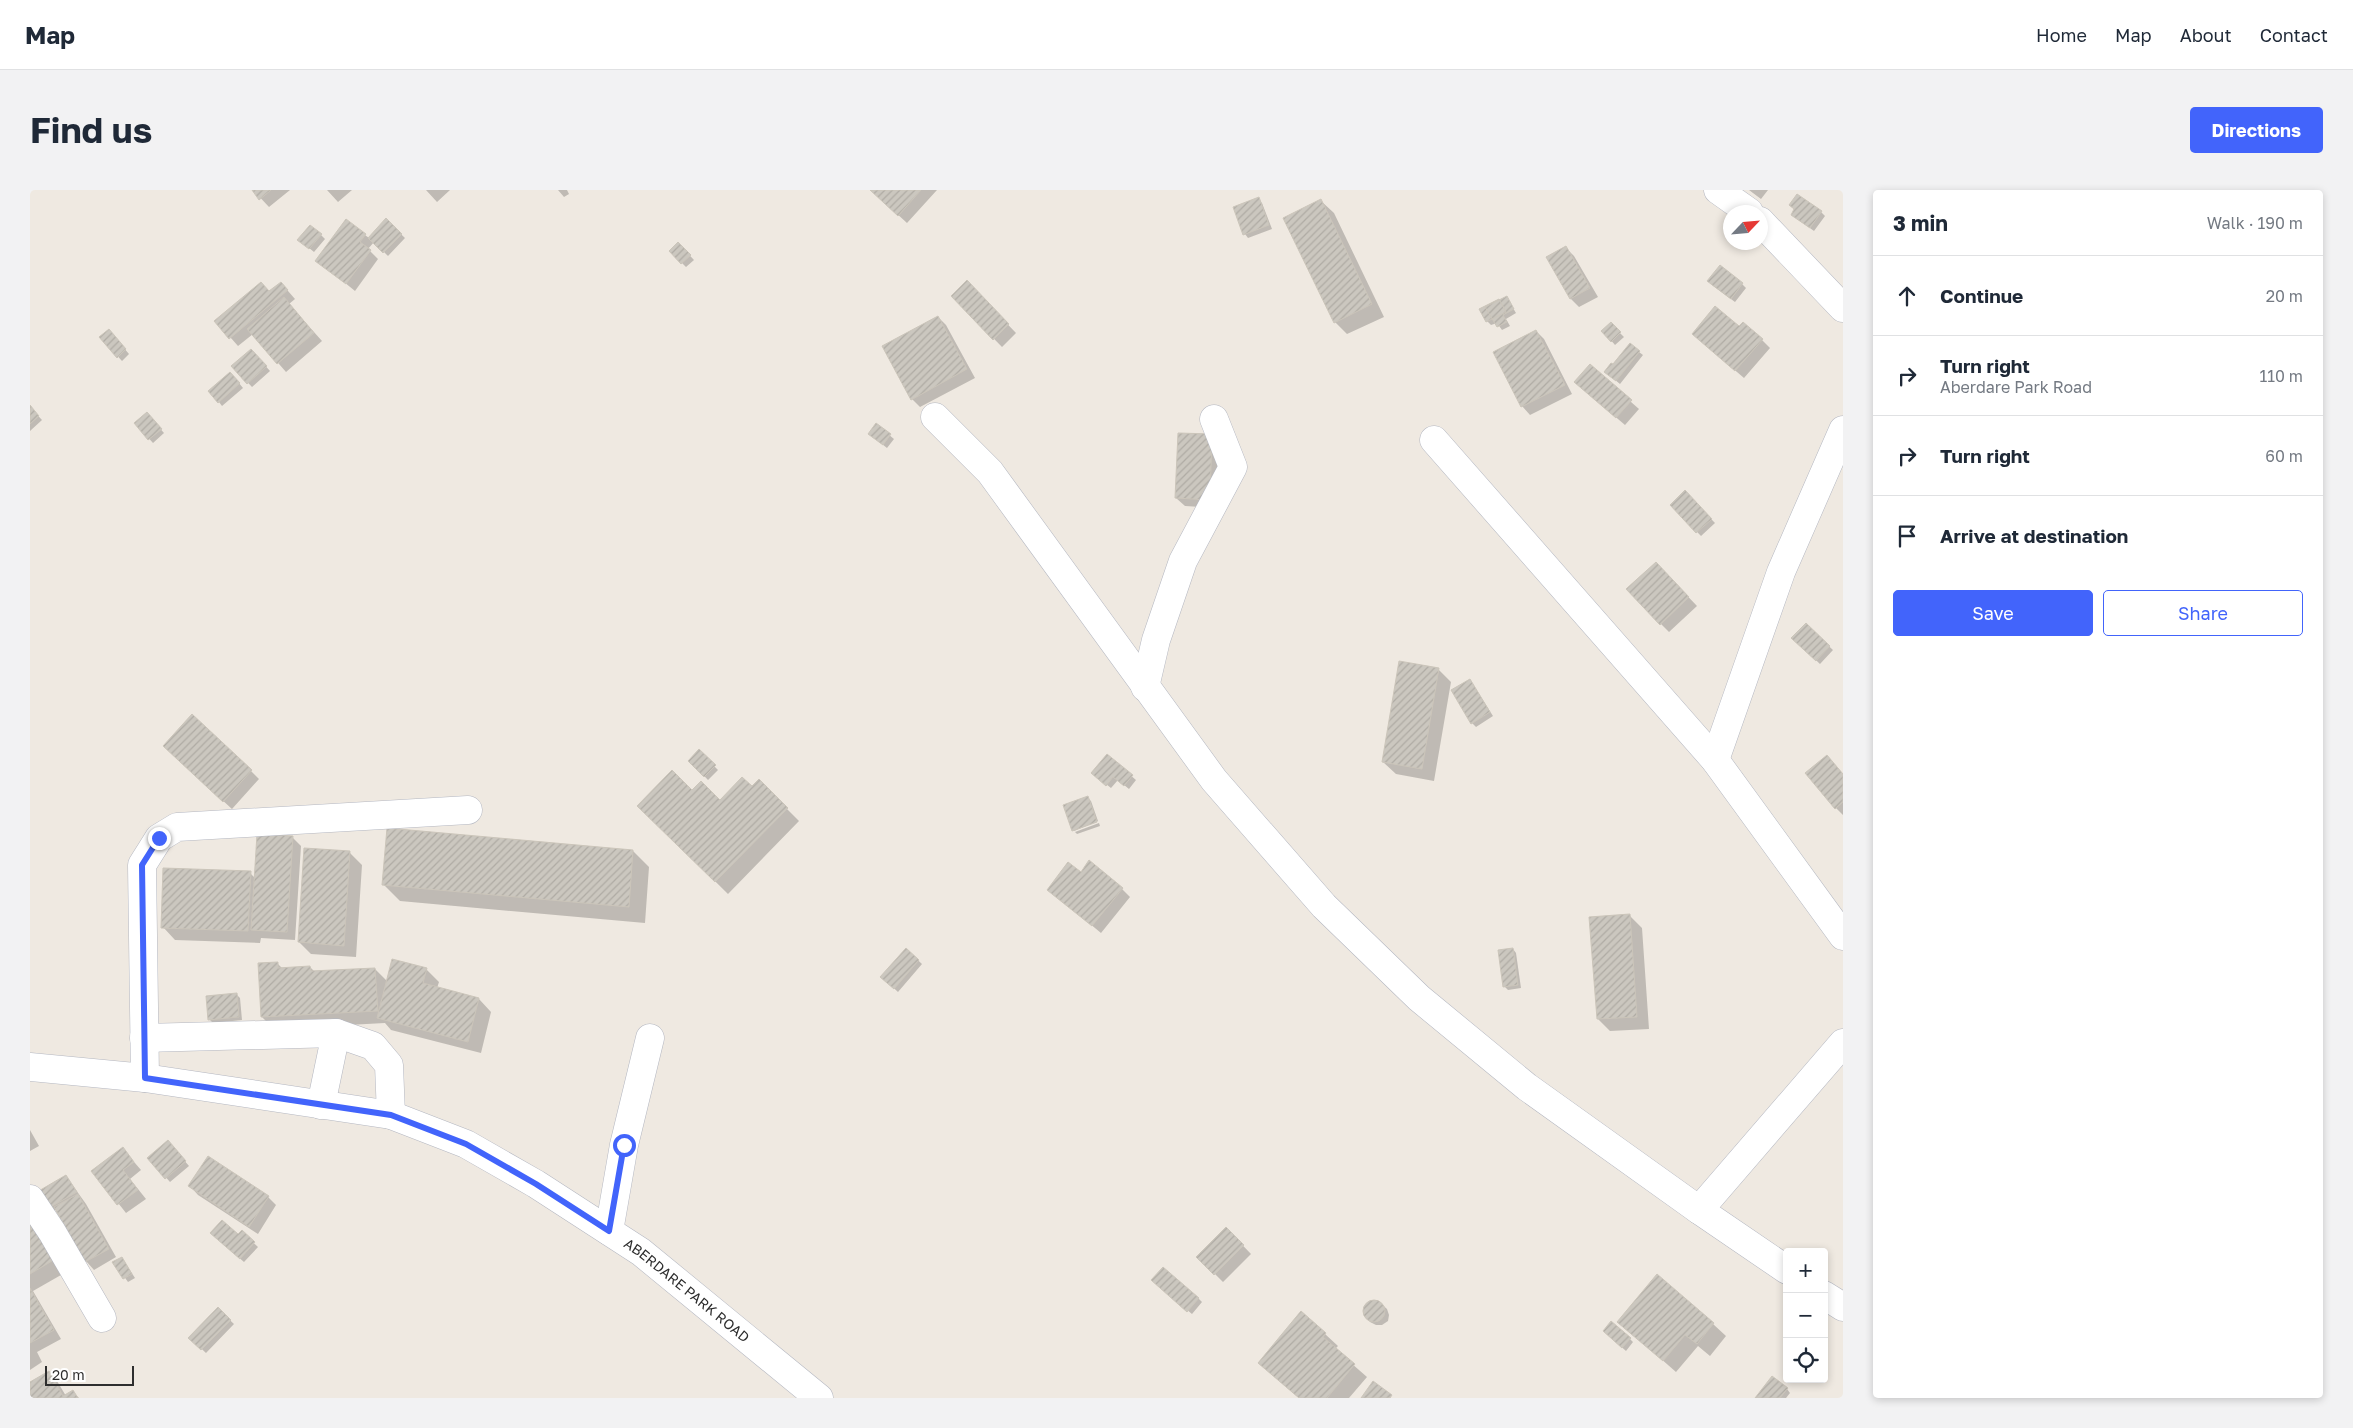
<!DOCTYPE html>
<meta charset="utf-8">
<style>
body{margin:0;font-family:"Golos Text",sans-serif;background:#f2f2f3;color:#1f2937}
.controls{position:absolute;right:15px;bottom:15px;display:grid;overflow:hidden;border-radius:5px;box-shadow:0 2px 8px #0003}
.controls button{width:45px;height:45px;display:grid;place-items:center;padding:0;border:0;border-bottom:1px solid #e0e1e3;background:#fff;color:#1f2937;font:25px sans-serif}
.compass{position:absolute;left:1693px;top:15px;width:45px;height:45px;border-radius:50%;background:#fff;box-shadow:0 2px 8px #0003;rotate:64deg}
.scale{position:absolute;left:15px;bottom:12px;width:89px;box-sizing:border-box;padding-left:5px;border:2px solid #2e2e2e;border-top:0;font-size:14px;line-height:18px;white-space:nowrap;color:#2e2e2e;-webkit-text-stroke:4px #fff;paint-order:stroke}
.stop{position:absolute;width:15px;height:15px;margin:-11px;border:4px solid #4264fb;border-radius:50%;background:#fff}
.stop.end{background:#4264fb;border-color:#fff;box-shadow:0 1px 5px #0008}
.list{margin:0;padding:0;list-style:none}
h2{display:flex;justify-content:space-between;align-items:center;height:65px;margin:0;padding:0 20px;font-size:21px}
h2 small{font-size:16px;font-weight:400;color:#747a83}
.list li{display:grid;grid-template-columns:32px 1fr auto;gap:15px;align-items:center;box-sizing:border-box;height:80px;padding:0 20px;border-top:1px solid #e0e1e3}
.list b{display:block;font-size:19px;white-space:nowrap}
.list p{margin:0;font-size:16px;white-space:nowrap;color:#747a83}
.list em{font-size:16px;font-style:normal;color:#747a83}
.actions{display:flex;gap:10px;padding:15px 20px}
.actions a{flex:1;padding:11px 0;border:1px solid #4264fb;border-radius:5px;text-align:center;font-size:18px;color:#4264fb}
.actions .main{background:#4264fb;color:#fff}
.icon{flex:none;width:28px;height:28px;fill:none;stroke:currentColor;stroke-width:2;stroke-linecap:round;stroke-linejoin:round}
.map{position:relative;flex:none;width:1813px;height:1208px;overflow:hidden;border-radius:5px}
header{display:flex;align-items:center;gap:30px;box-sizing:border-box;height:70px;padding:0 25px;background:#fff;border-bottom:1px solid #e0e1e3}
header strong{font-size:24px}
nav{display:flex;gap:28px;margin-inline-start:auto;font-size:18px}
.intro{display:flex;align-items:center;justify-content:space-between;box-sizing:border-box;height:120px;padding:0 30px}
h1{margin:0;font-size:35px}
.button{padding:12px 22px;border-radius:5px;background:#4264fb;color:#fff;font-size:18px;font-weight:700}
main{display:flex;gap:30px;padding:0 30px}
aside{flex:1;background:#fff;border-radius:5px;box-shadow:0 2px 8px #0003}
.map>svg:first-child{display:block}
.shadow{fill:#0003}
.building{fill:url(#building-hatch);stroke:#cbc5ba}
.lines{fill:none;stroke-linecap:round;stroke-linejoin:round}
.minor-casing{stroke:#b4b7c1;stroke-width:29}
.minor{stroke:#fff;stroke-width:28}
.route{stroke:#4264fb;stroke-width:6}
.labels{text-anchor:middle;stroke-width:4.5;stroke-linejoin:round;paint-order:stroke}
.street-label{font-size:14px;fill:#2e2e2e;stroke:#fff}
</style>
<header>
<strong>Map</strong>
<nav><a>Home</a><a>Map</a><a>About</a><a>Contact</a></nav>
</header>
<div class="intro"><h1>Find us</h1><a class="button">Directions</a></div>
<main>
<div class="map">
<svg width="1813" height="1208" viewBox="0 0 1813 1208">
<defs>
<pattern id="building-hatch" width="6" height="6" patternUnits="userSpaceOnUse" patternTransform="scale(1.25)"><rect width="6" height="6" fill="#cbc7bf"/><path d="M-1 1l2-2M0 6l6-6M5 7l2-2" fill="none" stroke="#afaba4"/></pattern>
</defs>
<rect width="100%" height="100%" fill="#efe9e1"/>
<path class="shadow" d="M223,0H260L239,17Z
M297,0H322L308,12Z
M396,0H420L407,12Z
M528,0H537L539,4L534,7Z
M841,0H907L877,33Z
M1719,0H1738L1731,9Z
M1228,9L1232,13L1242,39L1218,48L1215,44Z
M1291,11L1304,23L1354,127L1317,144L1305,132Z
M1766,20L1791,22L1795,26L1784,41L1762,25Z
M356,30L375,48L358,66L344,52L338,59L348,69L325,101L287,70L335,45L339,48Z
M291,45L295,49L284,62L273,53Z
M648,53L664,70L656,77L640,61Z
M1536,58L1544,66L1568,107L1549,117L1541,109L1518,67Z
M937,92L986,143L972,157L922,106Z
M251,93L265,109L259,114L292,151L256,182L223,144L208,156L186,131L240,102Z
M1712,94L1716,98L1705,112L1682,95Z
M1477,108L1486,123L1476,129L1480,136L1472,140L1467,133L1461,135L1457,131Z
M908,127L916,135L945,188L890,217L882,209Z
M1581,134L1594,147L1585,155L1573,141Z
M1709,138L1732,150L1740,158L1714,188L1672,152Z
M1506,141L1514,149L1542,204L1500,225L1492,216Z
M82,144L99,164L92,171L71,148Z
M221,160L240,181L222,197L203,177Z
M1609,162L1613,165L1590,194L1579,185L1583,176Z
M1560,176L1609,219L1595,235L1554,200Z
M204,187L213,198L192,216L189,212Z
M0,217L12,230L0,241Z
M120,227L134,243L123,253L105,233Z
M847,235L864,249L857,258L843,247Z
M1149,244L1190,254L1188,318L1155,316L1146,308Z
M1655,302L1685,333L1671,346L1641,315Z
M1626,373L1667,416L1639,442L1631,434Z
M1776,435L1803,460L1790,474L1763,448Z
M1408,479L1421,492L1404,591L1366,584L1353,572Z
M1440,490L1463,526L1446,537L1442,533Z
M669,561L688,580L678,590L660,571Z
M142,564L221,581L229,589L202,619Z
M1077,565L1106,590L1099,599L1088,590L1081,598L1067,587Z
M1797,566L1813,584V625L1806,618Z
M729,591L769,631L698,704L609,616L662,602L690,612L722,598Z
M1058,608L1061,611L1068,631L1044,641L1034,616Z
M1069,633L1070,636L1047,644L1045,642Z
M263,648L271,656L265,750L231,748L230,753L145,750L133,737L220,683L225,688Z
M603,661L619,677L615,733L370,711L353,694Z
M320,663L332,675L326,767L281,764L269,752Z
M1051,684L1092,699L1100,707L1071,743L1018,699Z
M1599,725L1612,738L1619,839L1580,841L1568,829Z
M876,759L892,774L868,802L852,787Z
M1483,759L1486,763L1491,798L1478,800L1474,796Z
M247,773L253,779L280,777L285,782L345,779L358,792L396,779L409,792L407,798L449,809L461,822L451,863L361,840L355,833L244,839L232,827Z
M206,804L210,808L212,830L183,833L179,829Z
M0,940L9,956L0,961Z
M141,955L159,976L140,992L119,968Z
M93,959L111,980L100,989L116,1009L96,1023L63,981Z
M36,986L56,1014L86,1067L64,1080L56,1071L27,1019L22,1022L18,1018Z
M160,996L238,1007L246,1015L228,1044L168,1005Z
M0,1033L38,1081L3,1101L31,1149L7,1162L12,1172L0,1180Z
M1196,1038L1221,1064L1193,1092L1168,1067Z
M212,1042L228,1057L214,1072L185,1047L208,1046Z
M92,1068L105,1088L98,1092L84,1072Z
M1126,1094L1168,1108L1172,1112L1162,1124Z
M1347,1110L1357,1119L1359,1125L1358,1131L1352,1135H1346L1340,1132L1334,1121L1336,1115L1341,1111Z
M188,1119L204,1134L176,1163L160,1148Z
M1271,1123L1295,1144L1308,1156L1305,1159L1337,1187L1319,1208H1269L1229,1173Z
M1589,1132L1683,1134L1696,1146L1680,1166L1668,1156L1646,1182Z
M1578,1145L1600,1149L1603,1152L1596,1161Z
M19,1183L27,1191L36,1206L43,1202L49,1208H0V1194Z
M1757,1199L1760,1203L1756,1208L1727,1207Z"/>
<path class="building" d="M222,0H241L229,10Z
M840,0H891L868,26Z
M1767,4L1792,21L1780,38L1761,25L1764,19L1759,15Z
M1229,7L1239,35L1213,45L1203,17Z
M1291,9L1342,114L1304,133L1253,28Z
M356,28L372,44L353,63L338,48Z
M316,29L336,44L330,52L341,60L316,94L285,71Z
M280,35L292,44L279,59L267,50Z
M648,52L661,65L651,74L639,61Z
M1536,56L1560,98L1540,109L1516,67Z
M1690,75L1713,93L1701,109L1677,91Z
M937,90L979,134L963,150L921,106Z
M231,92L239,101L251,92L258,100L199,149L184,131Z
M1477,106L1484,119L1473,125L1477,132L1467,137L1455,117Z
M254,107L284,143L247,174L217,139Z
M1469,109L1476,122L1456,132L1449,119Z
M1685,116L1709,136L1713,132L1733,149L1705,181L1662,144Z
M908,126L937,179L881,210L852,156Z
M1581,132L1591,142L1581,152L1571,141Z
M79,139L96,159L87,168L69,147Z
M1506,140L1535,195L1491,217L1463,162Z
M1600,153L1610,161L1586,191L1574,182L1581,173L1583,174Z
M221,159L237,176L217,194L201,176Z
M1560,174L1602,210L1586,228L1544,192Z
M200,182L210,193L188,213L178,201Z
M0,215L9,226L0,234Z
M117,222L132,239L118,250L104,233Z
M846,233L861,244L853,255L838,244Z
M1148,243L1182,244L1180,310L1145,308Z
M1655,300L1682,329L1666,343L1640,315Z
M1626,372L1659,407L1630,435L1596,399Z
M1776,433L1800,456L1786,471L1761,448Z
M1369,471L1409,478L1392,579L1352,572Z
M1440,489L1460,522L1441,534L1421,500Z
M162,524L222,580L193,612L133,556Z
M669,559L686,575L674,587L658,571Z
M1077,564L1103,585L1094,596L1083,587L1076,596L1061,583Z
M1797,565L1813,584V612L1805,619L1775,583Z
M642,580L662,600L671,591L690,610L712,587L722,596L729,589L758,618L685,692L607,616Z
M1058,606L1067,632L1042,641L1033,615Z
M357,638L603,660L599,717L352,695Z
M227,644L263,646L257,742L221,740Z
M274,658L320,661L314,756L268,752Z
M1059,670L1093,698L1062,736L1017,700L1038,672L1051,682Z
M133,678L221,681L218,741L131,738Z
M1600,724L1607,827L1567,829L1559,727Z
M876,758L889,770L864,799L850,787Z
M1483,758L1488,795L1473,797L1468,760Z
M362,769L397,778L393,793L449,808L438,852L347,828Z
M248,772V778L280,776L281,781L345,778L348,821L231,827L228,773Z
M207,803L209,827L178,830L176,806Z
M138,950L156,971L135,989L117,968Z
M93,957L104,972L93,980L108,1000L87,1015L61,981Z
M178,966L239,1006L219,1037L158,996Z
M36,985L47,1002L17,1019L7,1002Z
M48,1004L79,1059L55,1072L24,1017Z
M192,1030L208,1044L212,1040L225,1052L210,1069L180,1043Z
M0,1031L27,1068L0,1084Z
M1196,1037L1214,1055L1184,1085L1166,1067Z
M92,1067L102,1084L93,1089L82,1072Z
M1133,1077L1169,1108L1157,1122L1121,1090Z
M1627,1084L1684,1133L1667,1154L1655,1145L1633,1171L1587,1132Z
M0,1098L24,1140L0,1153Z
M1333 1121a11 11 0 1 1 22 0a11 11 0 1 1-22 0Z
M188,1117L201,1130L171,1160L158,1148Z
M1271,1121L1296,1143L1293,1147L1325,1174L1297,1208H1269L1228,1173Z
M1581,1131L1601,1148L1592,1158L1573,1141Z
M19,1181L33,1206L43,1200L48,1208H0V1192Z
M1742,1186L1758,1198L1750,1208H1725Z
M1343,1191L1362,1205L1360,1208H1331Z"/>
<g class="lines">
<g class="minor-casing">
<g id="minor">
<path d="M1688,0L1719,22"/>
<path d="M1730,31L1813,118"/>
<path d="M905,227L960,282L1184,590L1294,716L1389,808L1497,897L1669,1020"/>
<path d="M1404,250L1685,570L1813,746"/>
<path d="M1115,497L1126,450L1153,371L1203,277L1184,229"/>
<path d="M1685,570L1751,382L1813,240"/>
<path d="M114,848L306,843L343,856L359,875L361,925"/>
<path id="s1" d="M0,877L115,888L361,925L436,954L506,994L611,1062L789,1208"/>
<path d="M115,888L112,675L129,648L147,637L438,620"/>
<path d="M291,915L306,843"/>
<path d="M0,1009L22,1042L72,1128"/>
<path d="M579,1041L594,955L620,848"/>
<path d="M1757,1080L1669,1020L1813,853"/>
<path d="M1794,1105L1813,1117"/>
</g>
</g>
<use href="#minor" class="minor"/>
</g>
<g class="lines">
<path class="route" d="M129,648L112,675L115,888L361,925L436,954L506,994L579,1041L594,955"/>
</g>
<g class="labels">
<g class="street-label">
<text dy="5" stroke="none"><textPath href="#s1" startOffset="710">ABERDARE PARK ROAD</textPath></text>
</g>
</g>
</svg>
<div class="controls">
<button>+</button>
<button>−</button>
<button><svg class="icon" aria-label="locate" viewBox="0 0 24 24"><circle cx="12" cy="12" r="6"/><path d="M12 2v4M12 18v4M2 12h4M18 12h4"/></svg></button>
</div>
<svg class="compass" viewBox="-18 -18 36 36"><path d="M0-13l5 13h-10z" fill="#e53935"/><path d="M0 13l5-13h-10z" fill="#747a83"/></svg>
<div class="scale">20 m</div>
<div class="stop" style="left:594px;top:955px"></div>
<div class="stop end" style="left:129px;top:648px"></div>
</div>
<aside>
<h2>3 min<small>Walk · 190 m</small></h2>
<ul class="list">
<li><svg class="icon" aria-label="ahead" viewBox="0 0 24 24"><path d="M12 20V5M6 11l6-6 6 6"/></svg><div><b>Continue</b></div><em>20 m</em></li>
<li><svg class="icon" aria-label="right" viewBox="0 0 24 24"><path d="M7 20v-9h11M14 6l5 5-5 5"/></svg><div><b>Turn right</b><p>Aberdare Park Road</p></div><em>110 m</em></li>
<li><svg class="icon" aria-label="right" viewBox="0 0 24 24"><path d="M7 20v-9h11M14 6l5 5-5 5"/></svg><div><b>Turn right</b></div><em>60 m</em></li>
<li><svg class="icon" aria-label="arrive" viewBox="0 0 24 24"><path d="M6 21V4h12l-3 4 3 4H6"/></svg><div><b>Arrive at destination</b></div></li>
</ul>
<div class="actions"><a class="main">Save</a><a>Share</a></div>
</aside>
</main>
